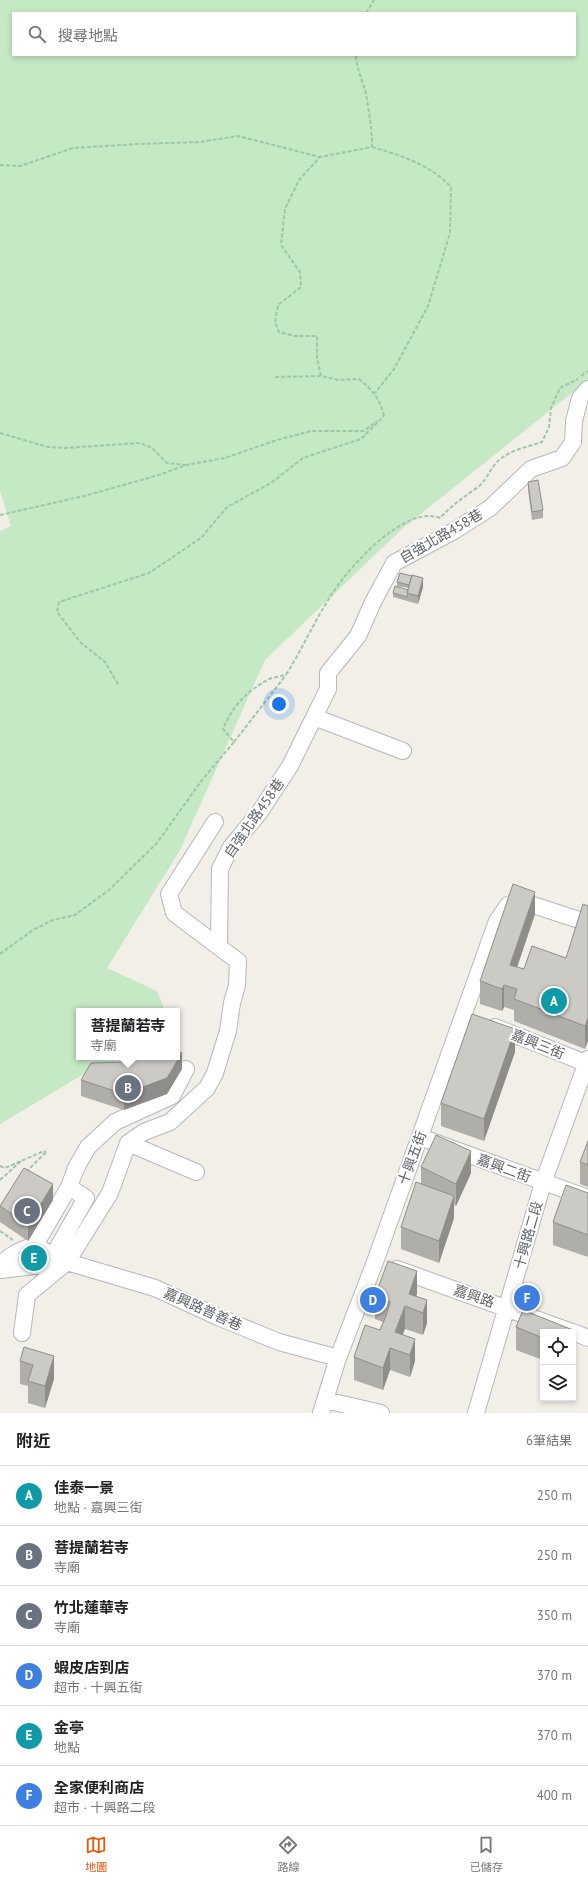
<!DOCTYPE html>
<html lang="zh-TW">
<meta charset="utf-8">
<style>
body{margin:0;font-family:"PT Sans","Noto Sans TC",sans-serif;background:#f6f6f6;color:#202124}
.controls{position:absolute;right:12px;bottom:12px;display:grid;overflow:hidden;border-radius:0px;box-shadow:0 2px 6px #0003}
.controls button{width:36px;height:36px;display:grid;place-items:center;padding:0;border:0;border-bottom:1px solid #e0e0e0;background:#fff;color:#202124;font:20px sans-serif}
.you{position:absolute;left:279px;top:704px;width:14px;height:14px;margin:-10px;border:3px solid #fff;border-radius:50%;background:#1a73e8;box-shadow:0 0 0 6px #1a73e833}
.badge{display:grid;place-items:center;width:26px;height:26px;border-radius:50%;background:#ea580c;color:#fff;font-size:13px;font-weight:700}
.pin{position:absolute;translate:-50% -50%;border:2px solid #fff;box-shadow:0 1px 4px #0006}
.popup{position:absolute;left:76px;top:1008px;width:104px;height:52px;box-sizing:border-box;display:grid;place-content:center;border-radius:0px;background:#fff;filter:drop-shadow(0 1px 3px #0005);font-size:13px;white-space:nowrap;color:#757577}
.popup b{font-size:15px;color:#202124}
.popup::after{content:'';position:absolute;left:50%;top:100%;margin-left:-8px;border:8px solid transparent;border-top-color:#fff}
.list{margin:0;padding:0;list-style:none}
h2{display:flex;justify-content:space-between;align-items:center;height:52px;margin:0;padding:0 16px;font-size:17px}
h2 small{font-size:13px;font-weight:400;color:#757577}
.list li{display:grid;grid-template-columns:26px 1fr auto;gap:12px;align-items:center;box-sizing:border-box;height:60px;padding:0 16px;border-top:1px solid #e0e0e0}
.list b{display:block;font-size:15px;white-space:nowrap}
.list p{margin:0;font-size:13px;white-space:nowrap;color:#757577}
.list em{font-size:13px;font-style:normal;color:#757577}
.icon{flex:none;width:22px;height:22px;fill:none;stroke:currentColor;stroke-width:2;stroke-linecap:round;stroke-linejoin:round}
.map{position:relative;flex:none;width:588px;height:1413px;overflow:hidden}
.search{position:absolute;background:#fff;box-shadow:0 2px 6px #0003;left:12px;right:12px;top:12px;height:44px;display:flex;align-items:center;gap:10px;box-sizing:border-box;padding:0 14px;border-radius:0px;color:#757577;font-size:15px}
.sheet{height:412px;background:#fff}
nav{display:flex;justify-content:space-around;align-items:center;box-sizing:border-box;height:56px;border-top:1px solid #e0e0e0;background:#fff;font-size:11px;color:#757577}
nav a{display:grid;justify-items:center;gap:2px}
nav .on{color:#ea580c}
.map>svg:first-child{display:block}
.green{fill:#c5e8c5;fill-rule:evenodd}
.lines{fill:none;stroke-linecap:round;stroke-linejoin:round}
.minor-casing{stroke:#b5b8bc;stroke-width:18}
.path{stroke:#9cc7a9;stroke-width:2;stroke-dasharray:4 2;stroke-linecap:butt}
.minor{stroke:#fff;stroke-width:16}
.wall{fill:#afaea9}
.shaded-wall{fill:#8f8d8a}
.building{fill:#cccac5;stroke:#8f8d8a}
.labels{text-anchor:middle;stroke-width:4;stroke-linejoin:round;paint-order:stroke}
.street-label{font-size:14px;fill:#5f6368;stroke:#fff}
</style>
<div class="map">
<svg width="588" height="1413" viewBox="0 0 588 1413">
<rect width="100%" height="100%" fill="#f1efe8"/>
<path class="green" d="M0,0H588V380L402,529L265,660L180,850L107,968L157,991L165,1011H79V1057H127L89,1071L0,1124V531L11,526L0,491ZM13,13H575V55H13Z"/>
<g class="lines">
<g class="minor-casing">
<path id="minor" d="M314,717L403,751
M215,822L169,894L174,913L219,947
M495,1027L588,1064
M420,1137L588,1198
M128,1143L196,1172
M35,1245L53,1256L86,1198L69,1187
M0,1266C10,1254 21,1250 35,1245L69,1187L76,1168L88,1147L115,1122L172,1096L186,1069
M397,1269L572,1332
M0,1270L67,1262L155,1288L218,1317L279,1342L338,1358
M573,1332L588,1338
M22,1333L27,1295L67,1262L110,1193L128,1143L144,1132L170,1122L207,1088L215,1073L228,1031L232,1003L237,985L238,961L219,947L220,869L231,847L259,813L290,766L328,689V673L358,636L373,602L394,563L454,531L490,508L531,469L562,458L573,442L574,421L580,398L588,389
M325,1400L381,1413
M321,1413L338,1358L375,1262L497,921L508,905L521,901L588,923
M476,1413L543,1183L588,1059"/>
</g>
<path class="path" d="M366,13L374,0
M372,147C400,155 431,165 451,187L450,233L428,306L394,369L375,393
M0,165L20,166L73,148L137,144L200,142L238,136L320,157
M321,376L317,358V336H294L279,332L275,322L278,305L301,287L300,272L281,245L285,209L299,180L320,157L372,147C372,129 369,111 366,94C363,81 356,68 356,55
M581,376L588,371
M275,377L321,376L339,380L359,379C373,391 379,397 384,416
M0,433L48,447L65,448L140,443L152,448L167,463L185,465
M0,515L84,496L159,475L186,465L225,458L277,440L311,431H364L377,421
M118,684L105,662L81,643L57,612L59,602L149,573L201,538L227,507L271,483L303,458L361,439L384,416
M234,742L286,675
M0,954L33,930L53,920L75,915L109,890L157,843L202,780L234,742L223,729C233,705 246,692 269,679C274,677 283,677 287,673C290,670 293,662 296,658C308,636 319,614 332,594C349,567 405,504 440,518C452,505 464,497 478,487C486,481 490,469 497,462C509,450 527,447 542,442L549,427L551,408L560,388L578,379
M0,1166L5,1168L44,1151L46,1152
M26,1172L46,1152
M0,1180L21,1161
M0,1231L13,1240"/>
<use href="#minor" class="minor"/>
</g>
<path class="wall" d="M528,482L543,510V518L532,520L528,490Z
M397,582L423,587L418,604L393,597V593L408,590V588L397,586Z
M588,906L585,1049L514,1021V1010L504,1007L502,1011L480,1004V981L535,914L517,967L524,969L566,958Z
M515,1052L484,1141L441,1126V1103Z
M182,1069L167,1094L124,1110L81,1096V1080Z
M588,1141V1187L580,1184V1162Z
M421,1167L471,1173L456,1206L454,1205V1218L439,1263L401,1249V1227L421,1184Z
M588,1193V1257L553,1245V1222Z
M53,1200L28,1241L0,1222V1206Z
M417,1294L416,1296L427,1323L423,1335L405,1329L402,1334L415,1361L410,1377L390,1370L383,1390L354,1380V1357L380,1330L383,1322L375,1319V1296Z
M523,1310L573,1330V1353V1332H543V1360L516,1350V1327Z
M24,1347L54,1379L45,1408L28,1403V1386L20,1384V1361Z"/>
<path class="shaded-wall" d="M423,578V587L418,604V596Z
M535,892V914L510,988V965Z
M504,985V1007L502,1011V989Z
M588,1018V1041L585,1049V1026Z
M515,1029V1052L484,1141V1119Z
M182,1053V1069L167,1094L124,1110V1094Z
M471,1151V1173L456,1206V1184Z
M53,1184V1200L28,1241V1225Z
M454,1196V1218L439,1263V1241Z
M417,1271V1294L412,1309L409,1294Z
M427,1300V1323L423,1335V1313Z
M405,1306V1329L397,1350L395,1332Z
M415,1339V1361L410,1377V1355Z
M390,1348V1370L383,1390V1368Z
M54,1356V1379L45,1408V1386Z"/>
<path class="building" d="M538,480L543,510L532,512L528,482Z
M400,573L412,576L409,585L397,582Z
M412,575L423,578L418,596L407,593Z
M395,586L408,590L407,597L393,593Z
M513,884L535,892L510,965L524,969L532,946L566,958L583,904L588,906V1018L585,1026L514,999L517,989L504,985L502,989L480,981Z
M472,1014L515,1029L484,1119L441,1103Z
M177,1051L182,1053L167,1078L124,1094L81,1080L91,1063L122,1062L129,1057H177Z
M436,1135L471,1151L456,1184L421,1167Z
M588,1141V1165L580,1162Z
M24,1168L53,1184L28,1225L0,1206Z
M416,1182L454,1196L439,1241L401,1227Z
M566,1185L588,1193V1235L553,1222Z
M388,1261L417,1271L409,1294L427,1300L423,1313L405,1306L395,1332L415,1339L410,1355L390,1348L383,1368L354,1357L365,1325L380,1330L386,1316L390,1302L375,1296Z
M523,1310L573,1330L572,1332H543V1338L516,1327Z
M24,1347L54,1356L45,1386L28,1381L33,1365L20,1361Z"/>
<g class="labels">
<g class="street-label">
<text transform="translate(441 536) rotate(-30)" y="5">自強北路458巷</text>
<text transform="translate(254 818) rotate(-55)" y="5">自強北路458巷</text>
<text transform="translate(538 1044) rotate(22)" y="5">嘉興三街</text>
<text transform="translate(412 1158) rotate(-70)" y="5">十興五街</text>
<text transform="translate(504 1168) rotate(20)" y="5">嘉興二街</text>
<text transform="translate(528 1235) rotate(-74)" y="5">十興路二段</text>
<text transform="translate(474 1296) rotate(19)" y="5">嘉興路</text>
<text transform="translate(203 1309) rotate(24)" y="5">嘉興路普善巷</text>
</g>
</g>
</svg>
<div class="controls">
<button><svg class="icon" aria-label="locate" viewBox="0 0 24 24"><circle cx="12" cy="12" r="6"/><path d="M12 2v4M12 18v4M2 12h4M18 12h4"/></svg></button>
<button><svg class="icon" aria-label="layers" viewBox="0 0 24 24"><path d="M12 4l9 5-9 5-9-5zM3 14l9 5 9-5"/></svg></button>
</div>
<div class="you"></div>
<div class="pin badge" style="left:554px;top:1001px;background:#0f9aa8">A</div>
<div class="pin badge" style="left:128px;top:1088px;background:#6b7280">B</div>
<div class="popup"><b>菩提蘭若寺</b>寺廟</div>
<div class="pin badge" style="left:27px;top:1211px;background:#6b7280">C</div>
<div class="pin badge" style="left:373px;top:1300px;background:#3f7fe0">D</div>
<div class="pin badge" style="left:34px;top:1258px;background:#0f9aa8">E</div>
<div class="pin badge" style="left:527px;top:1298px;background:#3f7fe0">F</div>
<div class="search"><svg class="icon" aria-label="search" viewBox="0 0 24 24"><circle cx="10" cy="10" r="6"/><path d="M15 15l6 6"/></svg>搜尋地點</div>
</div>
<section class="sheet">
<h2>附近<small>6筆結果</small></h2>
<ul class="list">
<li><span class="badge" style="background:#0f9aa8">A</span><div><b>佳泰一景</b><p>地點 · 嘉興三街</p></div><em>250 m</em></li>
<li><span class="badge" style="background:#6b7280">B</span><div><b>菩提蘭若寺</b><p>寺廟</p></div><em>250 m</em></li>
<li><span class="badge" style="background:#6b7280">C</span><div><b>竹北蓮華寺</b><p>寺廟</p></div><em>350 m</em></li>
<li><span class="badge" style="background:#3f7fe0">D</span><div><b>蝦皮店到店</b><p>超市 · 十興五街</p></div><em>370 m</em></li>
<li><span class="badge" style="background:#0f9aa8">E</span><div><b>金亭</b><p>地點</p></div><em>370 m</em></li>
<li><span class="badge" style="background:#3f7fe0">F</span><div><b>全家便利商店</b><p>超市 · 十興路二段</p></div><em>400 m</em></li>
</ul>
</section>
<nav>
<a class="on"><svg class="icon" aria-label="map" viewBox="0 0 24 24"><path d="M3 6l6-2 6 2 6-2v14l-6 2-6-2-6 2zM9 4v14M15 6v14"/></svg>地圖</a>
<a><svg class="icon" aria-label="directions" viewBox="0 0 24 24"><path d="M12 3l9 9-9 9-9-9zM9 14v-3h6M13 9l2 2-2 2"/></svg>路線</a>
<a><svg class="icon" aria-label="saved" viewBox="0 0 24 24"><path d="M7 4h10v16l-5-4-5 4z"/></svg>已儲存</a>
</nav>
